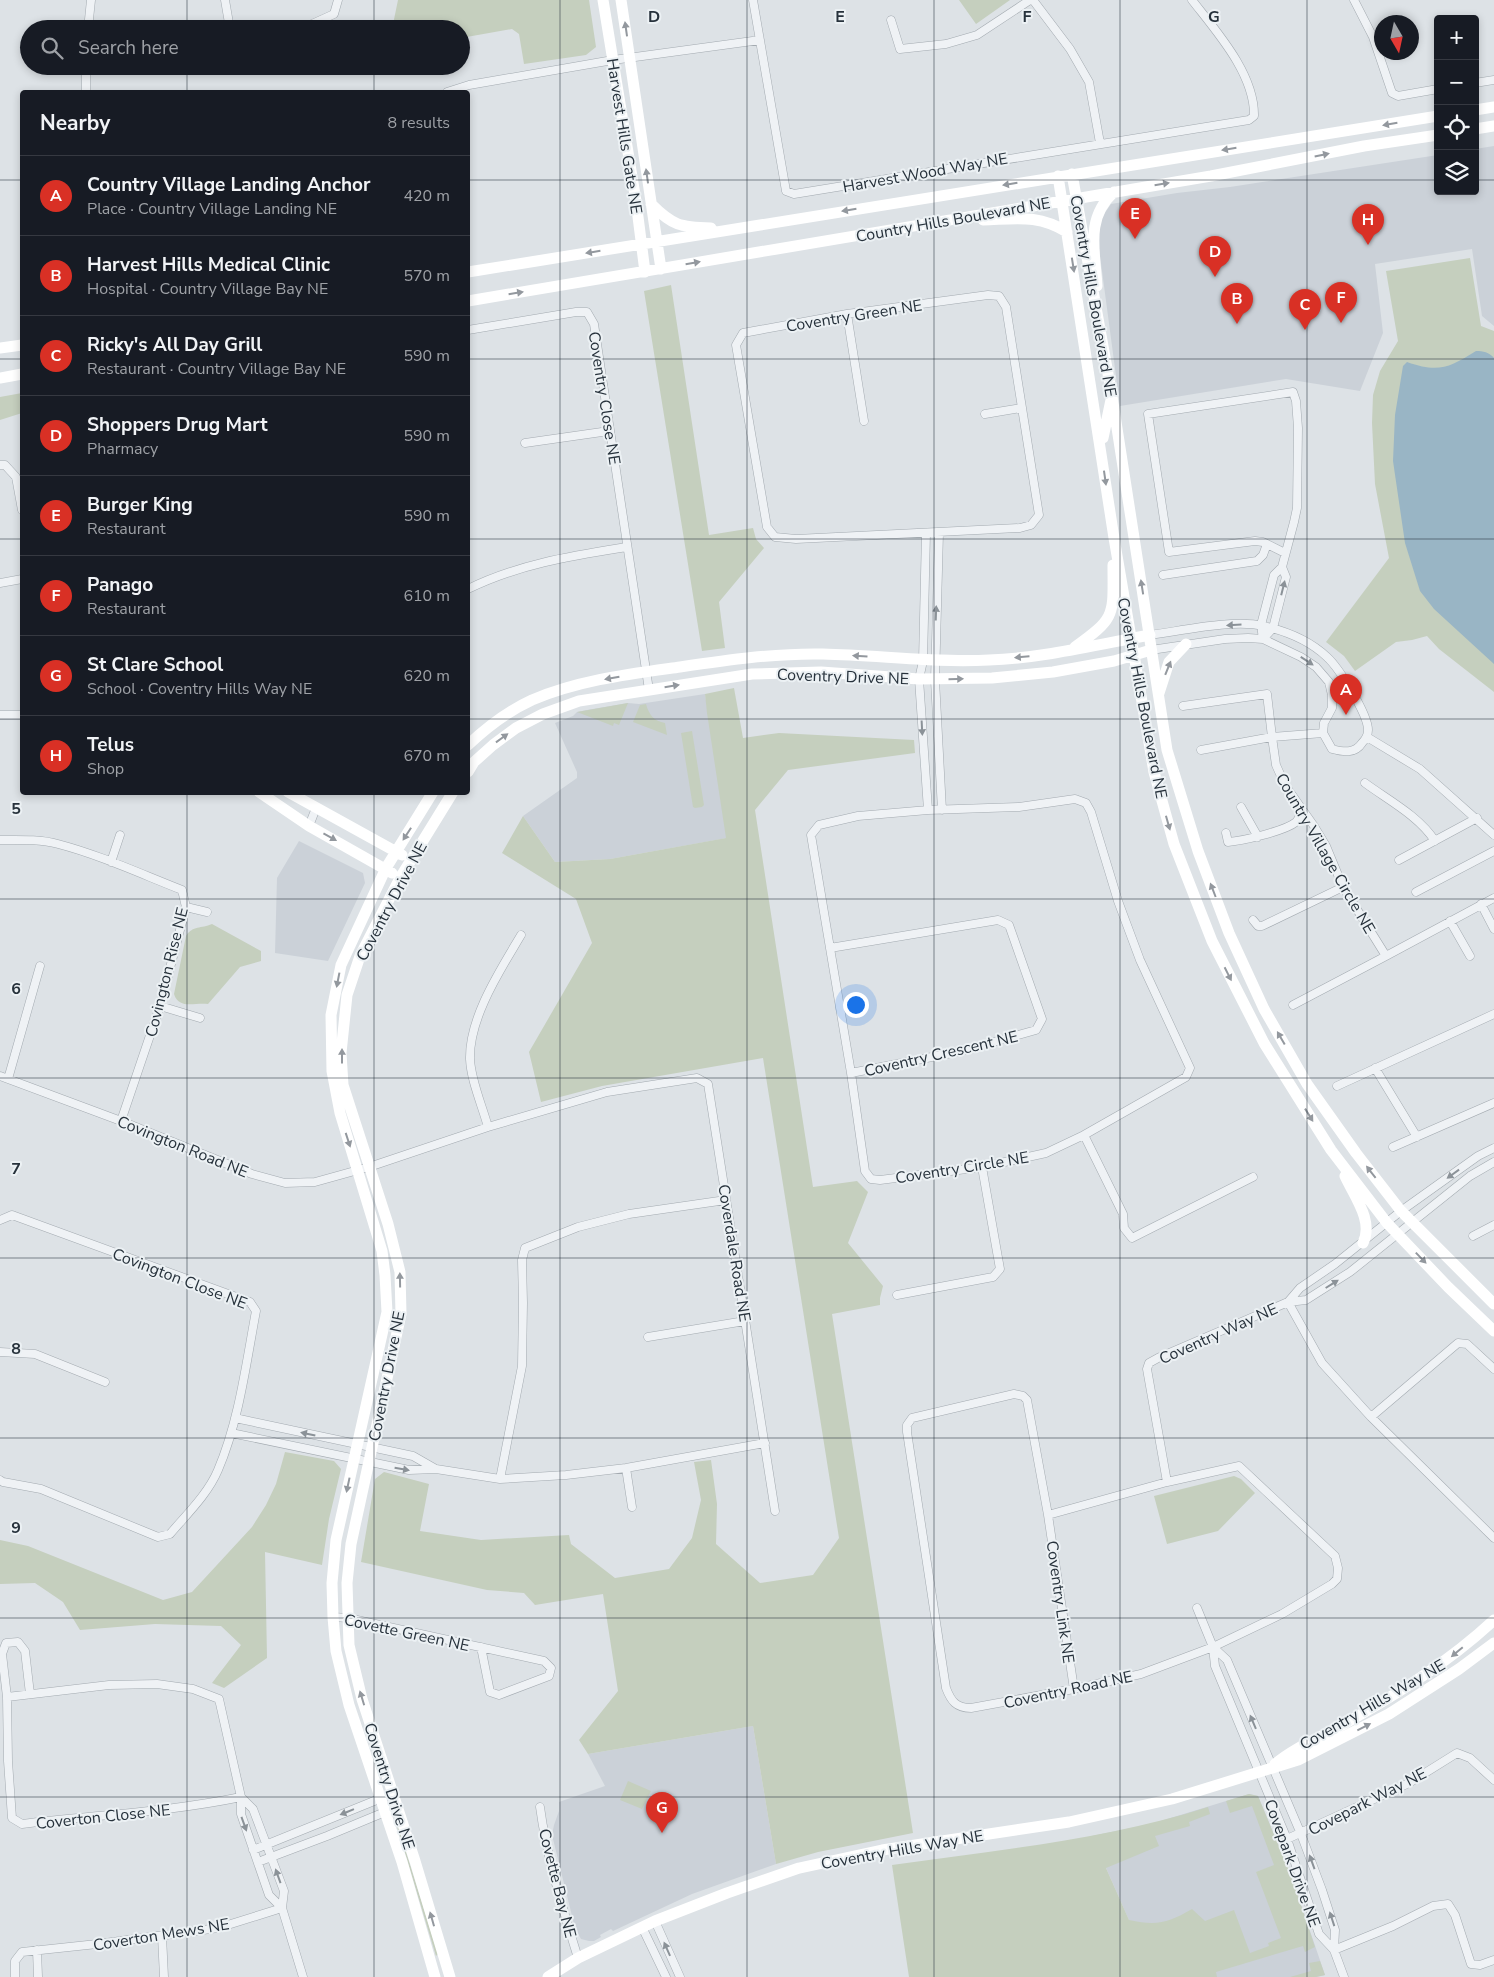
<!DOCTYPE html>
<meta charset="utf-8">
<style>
body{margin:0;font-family:"Nunito Sans",sans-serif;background:#242831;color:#f1f3f6}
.controls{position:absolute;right:15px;top:15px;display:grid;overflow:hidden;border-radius:5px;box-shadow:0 2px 8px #0003}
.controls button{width:45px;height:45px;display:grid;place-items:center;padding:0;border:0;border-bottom:1px solid #363941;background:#171b24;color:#f1f3f6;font:25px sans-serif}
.compass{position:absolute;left:1374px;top:15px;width:45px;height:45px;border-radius:50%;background:#171b24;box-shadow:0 2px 8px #0003;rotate:171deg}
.you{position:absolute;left:855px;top:1004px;width:18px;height:18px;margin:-12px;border:4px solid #fff;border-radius:50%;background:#1a73e8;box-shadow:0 0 0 8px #1a73e833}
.badge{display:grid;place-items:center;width:32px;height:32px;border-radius:50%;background:#d93025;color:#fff;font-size:16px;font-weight:700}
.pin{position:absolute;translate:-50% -41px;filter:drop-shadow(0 1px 2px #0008)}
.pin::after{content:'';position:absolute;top:26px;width:18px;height:15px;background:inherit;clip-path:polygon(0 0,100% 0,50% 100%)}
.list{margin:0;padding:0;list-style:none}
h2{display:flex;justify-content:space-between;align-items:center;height:65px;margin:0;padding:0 20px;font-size:21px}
h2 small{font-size:16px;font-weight:400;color:#9ea1a6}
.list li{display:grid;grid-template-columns:32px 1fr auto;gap:15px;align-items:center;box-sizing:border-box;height:80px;padding:0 20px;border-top:1px solid #363941}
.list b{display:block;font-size:19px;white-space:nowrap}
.list p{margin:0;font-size:16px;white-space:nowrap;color:#9ea1a6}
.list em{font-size:16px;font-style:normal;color:#9ea1a6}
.icon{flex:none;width:28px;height:28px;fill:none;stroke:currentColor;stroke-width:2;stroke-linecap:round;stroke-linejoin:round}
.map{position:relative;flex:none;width:1494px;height:1977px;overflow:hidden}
.search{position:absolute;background:#171b24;box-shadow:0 2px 8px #0003;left:20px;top:20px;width:450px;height:55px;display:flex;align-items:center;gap:12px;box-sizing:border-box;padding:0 18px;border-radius:28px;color:#9ea1a6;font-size:19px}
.panel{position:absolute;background:#171b24;box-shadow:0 2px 8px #0003;left:20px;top:90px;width:450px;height:705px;border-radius:5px}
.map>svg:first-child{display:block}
.built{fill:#cbd1d8}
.green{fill:#c5cfbe}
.water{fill:#99b5c5}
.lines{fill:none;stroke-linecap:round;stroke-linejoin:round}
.street-casing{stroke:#a3aab0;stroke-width:9}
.street{stroke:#eff2f5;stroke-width:8}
.secondary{stroke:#fff;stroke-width:11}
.oneway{fill:#93989e}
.oneway2{fill:#8b9298}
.grid{fill:none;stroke:#27323c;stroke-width:1;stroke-opacity:0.55}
.labels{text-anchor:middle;stroke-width:4;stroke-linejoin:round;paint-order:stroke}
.street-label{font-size:16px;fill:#27323c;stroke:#ecf1f4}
.grid-label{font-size:16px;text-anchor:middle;font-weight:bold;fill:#27323c;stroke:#ecf1f4;stroke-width:4;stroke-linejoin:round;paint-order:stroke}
</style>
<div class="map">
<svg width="1494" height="1977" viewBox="0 0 1494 1977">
<rect width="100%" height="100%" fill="#dde2e6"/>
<path class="built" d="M1494,146V326L1482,316L1472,249L1375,264L1383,333L1360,391L1286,379L1120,406L1096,226L1111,204L1177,193L1230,187L1438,155V191H1475V149Z
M705,694L727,838L610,859L555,862L523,816L577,778V772L555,723L573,716L577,712L587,710L628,703L639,704Z
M299,841L363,873L365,883L328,961L275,953L277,878Z
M753,1726L776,1864L692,1894L613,1931L611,1929L600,1935L601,1937L594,1941H589L581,1939L575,1928L552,1835L554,1825L559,1811V1802L605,1786L588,1754Z
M1249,1794L1258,1796L1292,1878L1325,1975L1316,1977H1154L1092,1836L1151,1824Z"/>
<path class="green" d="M398,0H589L596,47L586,55L524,64L519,34L512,29L461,38V29H392Z
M959,0H1010L976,24Z
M1470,258L1481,326L1494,331V692L1439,649L1427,636L1412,640L1396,642L1355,671L1344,656L1326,642L1389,558L1375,484L1372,423L1373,395L1380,371L1398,341L1386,271Z
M671,285L709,535L753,528L756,539L764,548L719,602L725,648L702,651L644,291Z
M22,393V413L0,420V397Z
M734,688L743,738L779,733L914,740L915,753L788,770L755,810L813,1187L857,1181L868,1192L848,1243L883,1286L880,1298V1305L832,1314L913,1833L818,1852L776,1864L753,1726L588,1754L579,1740L618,1691L603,1594L535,1605L524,1593L487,1590L361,1562L375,1479L384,1472L429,1484L420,1531L481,1540L569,1535L571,1544L615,1578L669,1569L692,1538L701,1500L694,1462L711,1460L717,1504L716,1544L760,1583L813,1575L839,1538L763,1058L602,1086L541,1102L529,1052L592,943L576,899L502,853L523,816L555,862L610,859L726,838L707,713L705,694Z
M628,703L619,725L614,723L613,726L577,712Z
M646,704C649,715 654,721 665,723L667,735L633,722L640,705Z
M692,731L704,805L702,807L695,808L693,807L681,733Z
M212,924L261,951V961L240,967L208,1004C195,1002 179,1010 174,994L186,936C193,925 201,929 212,924Z
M285,1452L334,1461L341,1469L329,1519L322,1565L265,1552L267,1658L224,1688L212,1683L241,1645L221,1626L155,1624L80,1630L63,1602L35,1583L0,1584V1540L28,1546L163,1600L192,1592L252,1527L266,1505L276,1484Z
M1234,1476L1241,1479L1255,1493L1218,1531L1167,1544L1154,1496Z
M628,1781L651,1791L642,1809L620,1800Z
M1249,1794L1258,1796L1292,1878L1315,1947L1305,1952L1303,1946L1216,1972L1217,1977H909L892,1865C997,1850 1106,1840 1208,1807L1210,1814L1189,1822L1190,1826L1155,1836L1159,1846L1106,1868L1129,1920C1157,1926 1168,1923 1192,1909L1205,1921L1234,1910L1250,1953L1269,1946L1268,1943L1281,1938L1256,1872L1274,1865L1252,1806L1230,1813L1226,1801Z
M396,1823H397L438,1954L436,1956Z
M1320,1961L1325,1975L1316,1977H1290L1311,1971L1309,1963Z"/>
<path class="water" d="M1476,351C1483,351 1489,352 1494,358V664L1434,609L1420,591L1405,543L1393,461L1395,415L1403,366L1407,362C1438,373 1449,368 1476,351Z"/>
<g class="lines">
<g class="street-casing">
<path id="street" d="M225,0L230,29
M753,0L786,191L794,194L1249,120L1254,116C1255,74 1216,31 1192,0
M1033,0L1070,49L1089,82L1100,143
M1354,0L1373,37L1392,93L1398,96L1438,89
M891,20L900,49L946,44L977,35L1030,0
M88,29L91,0
M301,29L334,14L338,0
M220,67L222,66
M1475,83L1494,80
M86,92V66
M447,92L469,85L613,60L760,40
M988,295L999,296L1006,307L1039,515L1031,525L1020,528L796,539L775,537L767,527L736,345L743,333L847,314Z
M847,314L864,421
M468,330L576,312H587L594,324L649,690
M985,414L1021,408
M525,443L609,431
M0,465H5L16,477L22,510
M926,533L923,661L919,679L928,810
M939,533L935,680L942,810
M1163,575L1257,561L1263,555L1267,544
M0,583L22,579
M468,589C519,564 571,556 627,547
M1150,635C1181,631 1233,619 1263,626C1286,631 1310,641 1327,657C1339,668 1368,714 1368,730C1368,736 1366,739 1362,743C1355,754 1343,752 1332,749L1323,733L1324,723L1332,708V695L1329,682L1316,667L1301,657L1263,639L1248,638L1225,639L1151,650
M1263,639L1261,625L1274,575L1282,567L1294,522L1297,508L1298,428L1296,401L1293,392L1148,414L1169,552L1255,541L1263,542L1285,553
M1263,639L1273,628L1286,577L1282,567
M1183,706L1267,694L1272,737L1201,750
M0,715H22
M1323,733L1272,737L1276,765L1285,785L1314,826L1326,846L1343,887L1386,956L1494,898
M1367,737L1420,769L1494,835
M1365,783C1388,800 1419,816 1435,841
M1075,799L1086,803L1091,812L1118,901L1140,960L1190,1068L1186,1077L1084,1135L1046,1153L982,1167L880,1180L871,1179L865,1171L851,1073L811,835L819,825L858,816L928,810L1019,807Z
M1241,807L1258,837
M309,826L316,808
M1226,833L1228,842C1242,841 1285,831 1296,822C1300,818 1301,813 1302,808
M0,840C19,840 39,839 58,844C100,855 141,874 182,890L186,907L160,1006L121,1121
M1399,860L1477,818
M111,862L120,835
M1416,892L1494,851
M1481,904L1494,929
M186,907L207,912
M1253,920L1258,926H1262L1343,887
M1450,921L1470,956
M830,948L998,920L1009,925L1042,1019L1036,1030L962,1051L851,1073
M1293,1005L1386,956
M160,1006L200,1018
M1375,1068L1417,1137
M0,1076L121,1121L252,1174L285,1183L315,1182L369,1167L488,1127L607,1092L697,1078L708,1084L775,1511
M8,1079L40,966
M1337,1086L1494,1014
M488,1127C482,1105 471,1081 470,1059C469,1017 501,969 521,935
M1084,1135L1123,1214L1124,1228L1132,1238L1253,1177
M1393,1147L1494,1103
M0,1220L12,1215L250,1302L256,1311C246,1364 239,1421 218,1470C208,1494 186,1515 170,1534L158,1537L41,1489L3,1482L0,1480
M1473,1236L1494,1225
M897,1295L993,1277L1000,1269L982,1167
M1288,1302L1322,1363L1371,1417L1494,1538
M1288,1302L1300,1288L1335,1264L1401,1211L1478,1156L1494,1148
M648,1337L745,1321
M0,1352L35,1354L105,1382
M1371,1417L1458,1343L1467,1344L1494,1369
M235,1418L413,1456L434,1468
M231,1433L409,1470L436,1469L500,1479L566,1475L626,1468L765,1443
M626,1468L632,1507
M500,1479L522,1366L523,1303L522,1260L525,1248L578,1227L629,1214L726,1200
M1167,1482L1147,1369L1149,1363L1158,1358L1288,1302L1306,1300L1350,1272L1470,1176L1494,1162
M1048,1515L1167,1482L1239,1466L1335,1556L1338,1568L1337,1579L1332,1584L1282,1614L1213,1647L1141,1674L1074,1689L971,1708C956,1708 951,1701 946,1688L907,1432V1425L912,1418L1014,1394L1023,1396L1027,1400L1048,1515L1074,1689
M1197,1608L1213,1647L1215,1666L1287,1839L1319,1934L1334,1950L1344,1977
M333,1617L348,1618L544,1661L551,1668L549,1676L499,1695L490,1692L481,1647
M1213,1647L1227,1660L1301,1834L1322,1890L1335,1930L1334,1950
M7,1697L2,1654L6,1643L18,1642L25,1651L30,1694
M241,1797C169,1812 95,1815 22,1824L12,1818L8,1761L7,1697L109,1685L157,1684L193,1689L219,1699L241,1797V1814L269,1895L282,1908
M241,1797L253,1809L284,1891L282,1908L303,1977
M540,1807C547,1859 563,1909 578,1958
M1287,1839L1409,1783L1457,1753L1470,1758L1494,1780
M253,1850L384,1797
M258,1862L327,1836L397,1807
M655,1921L680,1977
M642,1927L666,1977
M162,1936L164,1977
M37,1950L38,1977
M1334,1950L1393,1926L1433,1906L1448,1904L1455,1915L1471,1964L1480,1965L1494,1960
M15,1977V1961L22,1952L97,1944L218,1928L282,1908"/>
</g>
<use href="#street" class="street"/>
<path class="secondary" d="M603,0L636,201L645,272
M621,0L661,269
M1475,110L1494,107
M1475,129L1494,126
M1072,174L1112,396L1167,750L1198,851L1229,933L1264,1009L1307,1084L1356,1153L1401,1211L1494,1304
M1058,176L1114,538L1154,772L1174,844L1212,941L1264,1043L1331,1150L1387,1223L1448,1287L1494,1331
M651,204C673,226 680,227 711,228
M983,220C1016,219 1038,214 1067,232
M468,272L1438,116
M1097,286C1095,251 1085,218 1114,192
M468,301L1211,176L1364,146L1438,135
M0,348L22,345
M0,378L22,374
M1103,438L1111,400
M1075,647C1117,617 1113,615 1113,565
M1159,693L1169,662L1186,644
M468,745C487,727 508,711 532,700C579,680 630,674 680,667C727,660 775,653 823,654C878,655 933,663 989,660C1043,658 1096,645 1150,635
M468,772L474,762L493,745L516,728L543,714L579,701L752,674L821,672L919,679L992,678L1053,672L1114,661L1151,650
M259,792L309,826L392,873
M288,792L402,855
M433,792L386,868L341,965L331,1015L332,1071L340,1113L382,1251L385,1275L387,1312L336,1540L332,1583L333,1617L336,1651L349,1705L402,1862L435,1977
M1345,1176C1354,1196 1374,1221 1363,1243
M1275,1764C1295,1747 1320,1738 1344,1724C1397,1694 1449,1662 1494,1620
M450,1977L415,1861L362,1699L349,1645L347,1583L351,1544L401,1314L400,1272L388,1224L343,1085L341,1053L347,995L360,956L400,878L453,792
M548,1977L578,1958L655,1921L727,1893L799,1868L882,1850L1069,1822L1172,1799L1298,1760L1389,1714L1459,1669L1494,1643"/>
</g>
<defs><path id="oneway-solid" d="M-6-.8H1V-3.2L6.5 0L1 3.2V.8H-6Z" transform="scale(1.25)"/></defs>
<g class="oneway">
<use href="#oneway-solid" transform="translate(626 29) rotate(-98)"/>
<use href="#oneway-solid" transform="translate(1390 124) rotate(170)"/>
<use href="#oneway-solid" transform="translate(1229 149) rotate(171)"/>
<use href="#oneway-solid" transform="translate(1322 155) rotate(-12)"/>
<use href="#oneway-solid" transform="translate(647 176) rotate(-98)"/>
<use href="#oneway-solid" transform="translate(1010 184) rotate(171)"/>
<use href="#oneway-solid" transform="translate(1162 184) rotate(-9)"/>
<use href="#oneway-solid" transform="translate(849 210) rotate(171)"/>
<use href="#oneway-solid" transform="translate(593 252) rotate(171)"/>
<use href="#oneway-solid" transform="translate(693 263) rotate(-10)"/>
<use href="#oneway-solid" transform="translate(1073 265) rotate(81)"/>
<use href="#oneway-solid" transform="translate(516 293) rotate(-9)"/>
<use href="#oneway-solid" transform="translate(1105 478) rotate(82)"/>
<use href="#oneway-solid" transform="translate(1142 587) rotate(-99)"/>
<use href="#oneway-solid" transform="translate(860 656) rotate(-176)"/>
<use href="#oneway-solid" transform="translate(1022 657) rotate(175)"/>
<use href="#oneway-solid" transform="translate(1168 668) rotate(-68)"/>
<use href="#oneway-solid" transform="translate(612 678) rotate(170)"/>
<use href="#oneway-solid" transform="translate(956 679) rotate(-1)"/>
<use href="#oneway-solid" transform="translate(672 686) rotate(-9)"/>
<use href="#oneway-solid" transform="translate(502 738) rotate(-36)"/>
<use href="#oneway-solid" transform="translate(1168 823) rotate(74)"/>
<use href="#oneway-solid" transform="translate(407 834) rotate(123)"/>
<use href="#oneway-solid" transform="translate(330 837) rotate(29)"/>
<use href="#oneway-solid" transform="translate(1213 890) rotate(-111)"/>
<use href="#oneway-solid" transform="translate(1228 974) rotate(63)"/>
<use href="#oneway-solid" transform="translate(338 980) rotate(101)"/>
<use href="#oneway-solid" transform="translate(1281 1038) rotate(-120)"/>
<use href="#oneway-solid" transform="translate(342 1056) rotate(-90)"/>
<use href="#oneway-solid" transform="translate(1309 1115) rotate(58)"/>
<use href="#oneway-solid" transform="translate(348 1140) rotate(72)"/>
<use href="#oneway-solid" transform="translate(1371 1172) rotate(-128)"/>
<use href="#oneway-solid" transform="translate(1421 1258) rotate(46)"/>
<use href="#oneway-solid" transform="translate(400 1280) rotate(-91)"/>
<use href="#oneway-solid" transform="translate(348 1485) rotate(102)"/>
<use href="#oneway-solid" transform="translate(1457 1652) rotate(140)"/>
<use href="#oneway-solid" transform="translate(362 1698) rotate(-107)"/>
<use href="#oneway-solid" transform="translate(1364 1727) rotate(-27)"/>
<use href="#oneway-solid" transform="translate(432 1919) rotate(-106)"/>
</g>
<g class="oneway2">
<use href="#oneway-solid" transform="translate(1283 588) rotate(-76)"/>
<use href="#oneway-solid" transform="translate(936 613) rotate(-88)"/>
<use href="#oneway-solid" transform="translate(1234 625) rotate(177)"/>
<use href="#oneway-solid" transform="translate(1307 661) rotate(33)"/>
<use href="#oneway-solid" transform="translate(922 728) rotate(87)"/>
<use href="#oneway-solid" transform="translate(1453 1174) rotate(144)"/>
<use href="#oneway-solid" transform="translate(1332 1284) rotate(-32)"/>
<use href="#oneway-solid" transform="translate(308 1434) rotate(-168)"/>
<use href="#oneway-solid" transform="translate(402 1469) rotate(10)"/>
<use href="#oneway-solid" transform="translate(1253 1722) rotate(-113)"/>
<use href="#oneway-solid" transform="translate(347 1812) rotate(158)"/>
<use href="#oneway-solid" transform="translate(244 1824) rotate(70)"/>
<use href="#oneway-solid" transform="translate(1312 1862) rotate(-110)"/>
<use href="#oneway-solid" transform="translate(278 1876) rotate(-110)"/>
<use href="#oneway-solid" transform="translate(1332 1919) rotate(-108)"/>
<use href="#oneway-solid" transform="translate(667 1949) rotate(-114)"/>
</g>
<path class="grid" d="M187,0V29M374,0V29M560,0V1977M747,0V1977M934,0V1977M1120,0V1977M1307,0V1977M187,66V92M374,66V92M0,180H22M468,180H1438M1475,180H1494M0,359H22M468,359H1494M0,539H22M468,539H1494M0,719H22M468,719H1494M187,792V1977M374,792V1977M0,899H1494M0,1078H1494M0,1258H1494M0,1438H1494M0,1618H1494M0,1797H1494"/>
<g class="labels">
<g class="street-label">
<text transform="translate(625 136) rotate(81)" y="6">Harvest Hills Gate NE</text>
<text transform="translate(925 172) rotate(-10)" y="6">Harvest Wood Way NE</text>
<text transform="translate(953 219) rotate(-10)" y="6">Country Hills Boulevard NE</text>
<text transform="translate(1094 296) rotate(80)" y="6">Coventry Hills Boulevard NE</text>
<text transform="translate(854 315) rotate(-9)" y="6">Coventry Green NE</text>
<text transform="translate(605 398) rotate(81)" y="6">Coventry Close NE</text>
<text transform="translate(843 676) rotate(2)" y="6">Coventry Drive NE</text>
<text transform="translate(1143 698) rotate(79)" y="6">Coventry Hills Boulevard NE</text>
<text transform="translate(1326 853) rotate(60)" y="6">Country Village Circle NE</text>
<text transform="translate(391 901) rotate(-62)" y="6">Coventry Drive NE</text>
<text transform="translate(166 972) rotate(-76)" y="6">Covington Rise NE</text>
<text transform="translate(941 1053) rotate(-13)" y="6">Coventry Crescent NE</text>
<text transform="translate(183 1146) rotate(22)" y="6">Covington Road NE</text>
<text transform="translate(962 1167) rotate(-9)" y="6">Coventry Circle NE</text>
<text transform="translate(735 1253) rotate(81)" y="6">Coverdale Road NE</text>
<text transform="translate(180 1278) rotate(21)" y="6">Covington Close NE</text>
<text transform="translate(1218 1333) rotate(-24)" y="6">Coventry Way NE</text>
<text transform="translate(386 1376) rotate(-79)" y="6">Coventry Drive NE</text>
<text transform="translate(1061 1602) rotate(82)" y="6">Coventry Link NE</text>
<text transform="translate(407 1632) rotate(12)" y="6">Covette Green NE</text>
<text transform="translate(1068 1689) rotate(-12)" y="6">Coventry Road NE</text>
<text transform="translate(1372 1704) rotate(-30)" y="6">Coventry Hills Way NE</text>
<text transform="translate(390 1786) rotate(72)" y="6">Coventry Drive NE</text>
<text transform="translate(1367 1801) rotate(-27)" y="6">Covepark Way NE</text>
<text transform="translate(103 1816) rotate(-6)" y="6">Coverton Close NE</text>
<text transform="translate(902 1849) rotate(-10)" y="6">Coventry Hills Way NE</text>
<text transform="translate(1293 1863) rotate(70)" y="6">Covepark Drive NE</text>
<text transform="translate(558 1883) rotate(76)" y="6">Covette Bay NE</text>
<text transform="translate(161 1934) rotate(-9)" y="6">Coverton Mews NE</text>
</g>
</g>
<g class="grid-label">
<text x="654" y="22">D</text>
<text x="840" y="22">E</text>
<text x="1027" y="22">F</text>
<text x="1214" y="22">G</text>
<text x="16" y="814">5</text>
<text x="16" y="994">6</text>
<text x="16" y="1174">7</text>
<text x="16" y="1354">8</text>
<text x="16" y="1533">9</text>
</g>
</svg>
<div class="controls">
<button>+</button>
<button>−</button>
<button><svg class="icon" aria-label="locate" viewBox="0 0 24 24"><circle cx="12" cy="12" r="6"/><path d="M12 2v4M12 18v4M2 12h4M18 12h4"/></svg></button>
<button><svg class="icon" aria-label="layers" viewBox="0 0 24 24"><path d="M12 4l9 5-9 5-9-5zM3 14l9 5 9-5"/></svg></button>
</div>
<svg class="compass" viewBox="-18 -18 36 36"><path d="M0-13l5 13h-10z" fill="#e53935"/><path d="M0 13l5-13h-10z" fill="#9ea1a6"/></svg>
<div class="you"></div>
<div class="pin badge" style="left:1346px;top:715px">A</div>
<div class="pin badge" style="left:1237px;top:324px">B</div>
<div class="pin badge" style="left:1305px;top:330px">C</div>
<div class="pin badge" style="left:1215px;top:277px">D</div>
<div class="pin badge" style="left:1135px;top:239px">E</div>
<div class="pin badge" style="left:1341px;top:323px">F</div>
<div class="pin badge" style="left:662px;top:1833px">G</div>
<div class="pin badge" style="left:1368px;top:245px">H</div>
<div class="search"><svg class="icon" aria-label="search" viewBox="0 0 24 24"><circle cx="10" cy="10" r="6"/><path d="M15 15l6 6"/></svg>Search here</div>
<section class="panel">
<h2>Nearby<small>8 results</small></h2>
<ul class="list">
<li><span class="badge">A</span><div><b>Country Village Landing Anchor</b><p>Place · Country Village Landing NE</p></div><em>420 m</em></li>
<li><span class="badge">B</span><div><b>Harvest Hills Medical Clinic</b><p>Hospital · Country Village Bay NE</p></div><em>570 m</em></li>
<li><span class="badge">C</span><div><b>Ricky's All Day Grill</b><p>Restaurant · Country Village Bay NE</p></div><em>590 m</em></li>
<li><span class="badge">D</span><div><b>Shoppers Drug Mart</b><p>Pharmacy</p></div><em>590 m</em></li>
<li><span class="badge">E</span><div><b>Burger King</b><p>Restaurant</p></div><em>590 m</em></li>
<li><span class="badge">F</span><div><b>Panago</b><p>Restaurant</p></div><em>610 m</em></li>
<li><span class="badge">G</span><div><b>St Clare School</b><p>School · Coventry Hills Way NE</p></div><em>620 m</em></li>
<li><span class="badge">H</span><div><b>Telus</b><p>Shop</p></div><em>670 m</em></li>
</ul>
</section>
</div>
